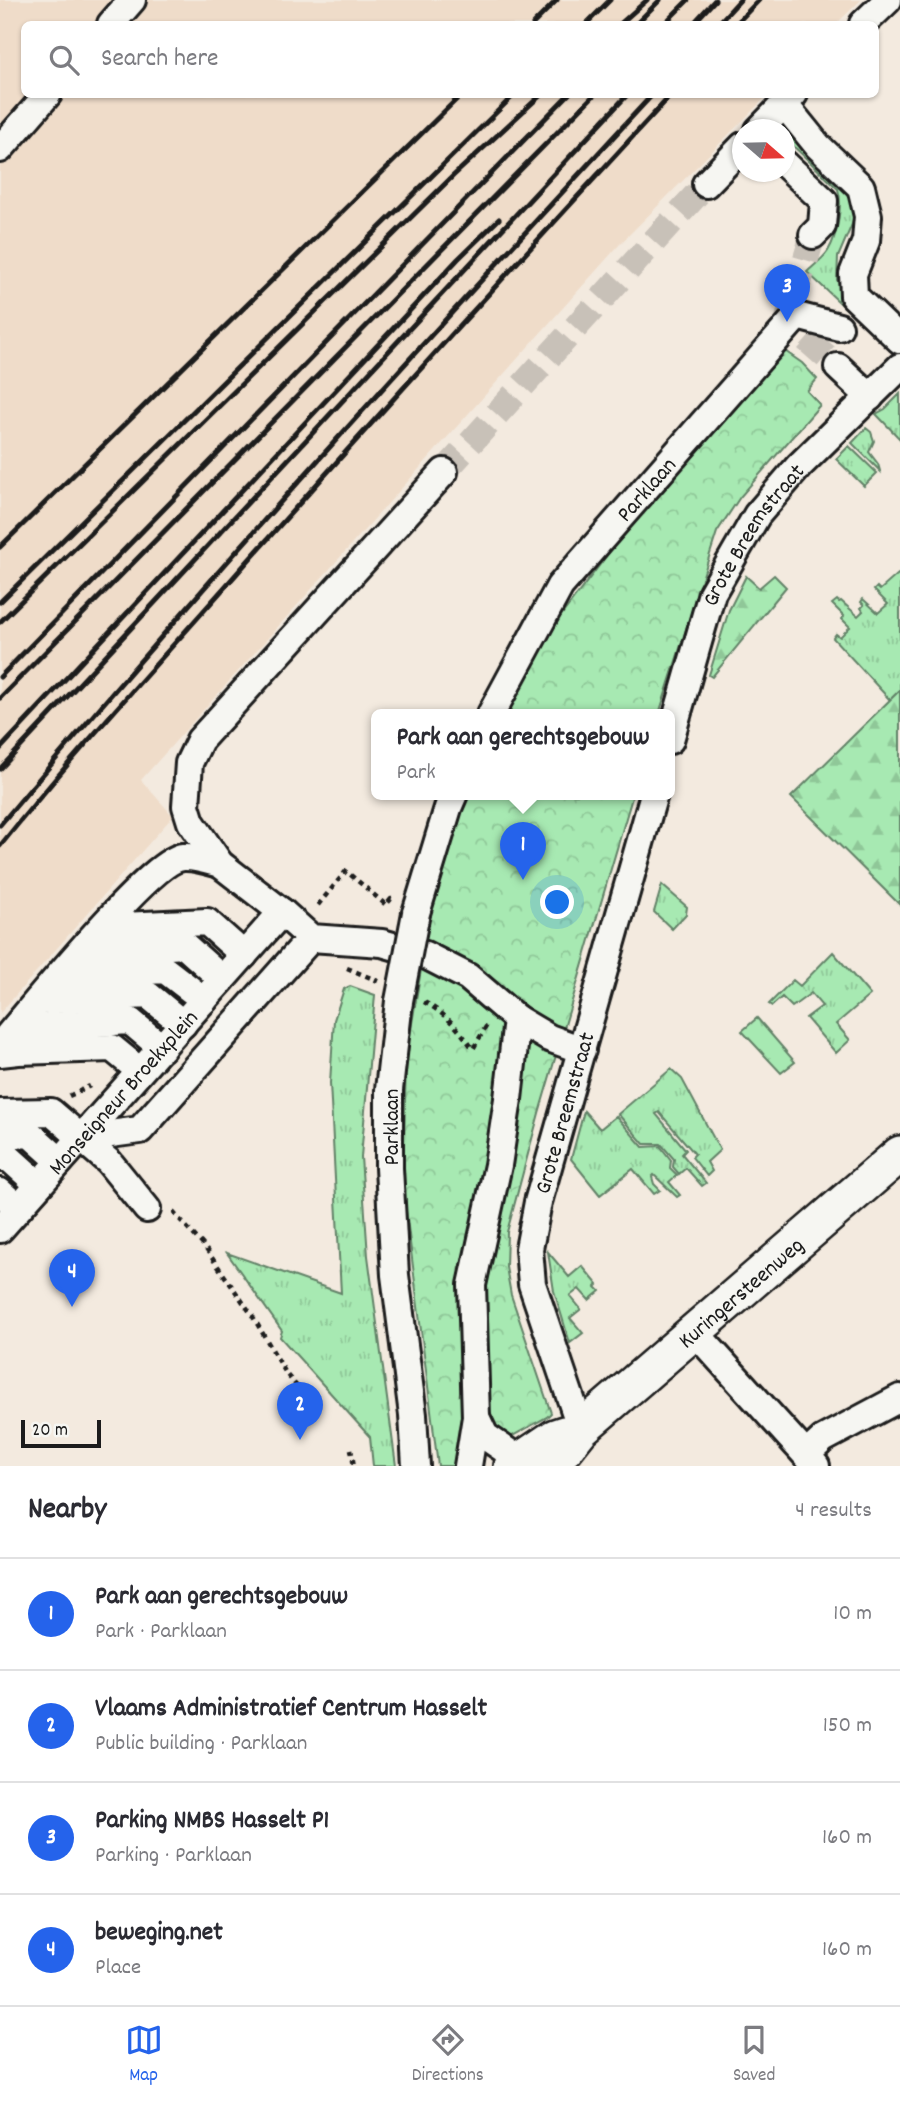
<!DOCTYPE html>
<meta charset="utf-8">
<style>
body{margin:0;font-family:Dekko,sans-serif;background:#f2f2f3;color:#2b2b33}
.compass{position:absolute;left:732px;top:119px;width:63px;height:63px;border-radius:50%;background:#fff;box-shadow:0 2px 5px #0004;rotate:110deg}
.scale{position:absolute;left:21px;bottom:18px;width:80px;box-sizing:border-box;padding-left:7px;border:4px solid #1c1c1c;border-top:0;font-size:19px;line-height:24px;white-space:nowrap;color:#1c1c1c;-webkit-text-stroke:5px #f6f6f2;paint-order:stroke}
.you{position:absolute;left:558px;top:903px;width:24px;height:24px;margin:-18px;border:5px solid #fff;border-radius:50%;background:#1a73e8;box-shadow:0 0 0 10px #1a73e833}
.badge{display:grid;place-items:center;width:46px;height:46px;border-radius:50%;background:#2563eb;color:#fff;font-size:23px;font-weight:700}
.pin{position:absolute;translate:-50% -58px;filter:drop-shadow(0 2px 4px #0008)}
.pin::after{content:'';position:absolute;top:37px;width:24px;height:21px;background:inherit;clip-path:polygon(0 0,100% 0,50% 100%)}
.popup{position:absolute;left:371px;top:709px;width:304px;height:91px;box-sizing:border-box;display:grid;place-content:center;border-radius:10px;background:#fff;filter:drop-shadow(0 2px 5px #0005);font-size:23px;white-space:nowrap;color:#7c7c81}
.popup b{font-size:26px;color:#2b2b33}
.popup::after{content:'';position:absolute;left:50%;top:100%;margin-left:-14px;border:14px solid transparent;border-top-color:#fff}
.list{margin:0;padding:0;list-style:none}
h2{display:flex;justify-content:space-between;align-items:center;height:91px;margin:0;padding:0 28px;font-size:30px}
h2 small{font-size:23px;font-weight:400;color:#7c7c81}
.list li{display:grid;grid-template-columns:46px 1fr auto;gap:21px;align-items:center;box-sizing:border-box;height:112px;padding:0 28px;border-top:2px solid #e1e1e2}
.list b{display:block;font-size:26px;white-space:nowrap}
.list p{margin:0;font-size:23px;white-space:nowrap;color:#7c7c81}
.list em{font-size:23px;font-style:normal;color:#7c7c81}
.icon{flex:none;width:38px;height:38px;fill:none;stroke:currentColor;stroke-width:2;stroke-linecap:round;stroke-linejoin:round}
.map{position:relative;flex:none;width:900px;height:1466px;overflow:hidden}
.search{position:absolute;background:#fff;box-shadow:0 2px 5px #0004;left:21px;right:21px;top:21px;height:77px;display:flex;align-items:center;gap:18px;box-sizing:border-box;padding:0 24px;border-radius:10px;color:#7c7c81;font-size:26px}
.sheet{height:539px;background:#fff}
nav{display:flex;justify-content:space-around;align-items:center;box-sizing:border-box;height:98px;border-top:2px solid #e1e1e2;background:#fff;font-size:19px;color:#7c7c81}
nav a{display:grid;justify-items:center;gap:4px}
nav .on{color:#2563eb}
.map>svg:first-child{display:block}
.built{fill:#efdcc9}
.grass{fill:url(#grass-tufts);stroke:#628267;stroke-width:2}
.forest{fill:url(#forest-firs);stroke:#628267;stroke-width:2}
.park{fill:url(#park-crowns);stroke:#628267;stroke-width:2}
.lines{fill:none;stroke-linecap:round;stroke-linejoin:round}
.minor-tunnel{stroke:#c8c1b8;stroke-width:26;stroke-dasharray:26 13;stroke-linecap:butt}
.minor-casing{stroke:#1c1c1c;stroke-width:32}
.major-casing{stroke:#1c1c1c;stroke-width:40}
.path{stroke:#1c1c1c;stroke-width:4.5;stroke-dasharray:5 5;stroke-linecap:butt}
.minor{stroke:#f6f6f2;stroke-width:26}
.major{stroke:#f6f6f2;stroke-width:35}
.rail{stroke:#1c1c1c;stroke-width:5}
.minor-bridge-casing{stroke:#1c1c1c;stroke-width:32;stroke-linecap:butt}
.minor-bridge{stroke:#f6f6f2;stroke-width:26}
.labels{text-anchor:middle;stroke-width:5;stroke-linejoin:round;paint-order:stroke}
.street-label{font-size:23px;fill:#1c1c1c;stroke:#f6f6f2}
</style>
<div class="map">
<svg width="900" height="1466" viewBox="0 0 900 1466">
<defs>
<pattern id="grass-tufts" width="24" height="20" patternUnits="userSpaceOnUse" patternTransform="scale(1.75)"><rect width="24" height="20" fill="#a7e9b2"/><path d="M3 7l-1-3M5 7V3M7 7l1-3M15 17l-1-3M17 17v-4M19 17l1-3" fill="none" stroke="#8fc798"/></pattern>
<pattern id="forest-firs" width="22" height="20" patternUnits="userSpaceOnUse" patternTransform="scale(1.75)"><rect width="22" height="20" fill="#a7e9b2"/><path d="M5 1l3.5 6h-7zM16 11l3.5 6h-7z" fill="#8fc798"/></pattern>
<pattern id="park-crowns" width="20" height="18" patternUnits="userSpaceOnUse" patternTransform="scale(1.75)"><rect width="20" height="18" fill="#a7e9b2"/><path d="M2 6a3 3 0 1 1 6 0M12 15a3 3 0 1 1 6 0" fill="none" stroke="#8fc798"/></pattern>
</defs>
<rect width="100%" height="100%" fill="#f3eadf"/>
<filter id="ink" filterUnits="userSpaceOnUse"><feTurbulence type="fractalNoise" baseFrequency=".0143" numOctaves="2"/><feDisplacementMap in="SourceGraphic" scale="14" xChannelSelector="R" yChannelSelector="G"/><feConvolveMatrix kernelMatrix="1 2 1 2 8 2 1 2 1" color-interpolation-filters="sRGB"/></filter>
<g filter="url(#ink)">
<path class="built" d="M0,0H861L836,24H24V94L768,95L620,244L141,780L173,816L0,1013Z"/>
<path class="grass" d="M783,125L846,184L855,204L853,222L838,257L837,280L850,301L887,340L885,345L807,272C813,266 823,259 828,251C837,236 843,206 838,189L785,138V130H779Z
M900,394V439L876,414L885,409Z
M866,428L871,432L874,441L869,452L878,464L880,471L852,443Z
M849,446L877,473L864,486L836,459Z
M898,574L900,576V690L890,700L833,638L836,634L840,637L850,627L842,619L844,616L832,604L837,600L839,602L841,601L858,616L863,611L861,608L864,605L861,602L863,599L878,613L888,604L874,590L877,587L880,590Z
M662,885L687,907L686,914L672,929L654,912Z
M833,952L870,995L836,1024L850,1040L836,1053L806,1018L822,1006L811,993L792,1007L782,997L772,1006L769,1004L793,980L800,986Z
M350,986L375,995L361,1157L368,1256L396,1466H373L370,1437L280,1337L282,1331L227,1253L341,1293L330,1083L334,1020L344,989Z
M757,1018L795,1062L781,1073L742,1031Z
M671,1069L682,1079L720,1150L707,1162L712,1171L707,1176L692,1157L695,1154L659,1112L656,1114L686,1150L682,1154L706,1183L702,1186L686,1168L679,1174L673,1167L674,1159L661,1144H644L618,1114Z
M584,1111L600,1129L616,1116L643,1147L660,1146L671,1160L670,1168L677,1175L669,1182L680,1195L677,1197L654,1175L652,1177L654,1184L660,1190L654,1194L633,1169L600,1195L571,1159Z
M548,1252L569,1277L582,1266L598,1285L596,1287L600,1291L589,1300L579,1289L570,1296L581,1309L570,1318L583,1333L570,1343L554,1291Z"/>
<path class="forest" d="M774,575L786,587L712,677L709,675L729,610L746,576L759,588Z
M900,690V905L791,797Z"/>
<path class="park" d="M782,349L802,363L817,379L807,391L820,405L740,497L717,532L659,714H504L544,638L669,474Z
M469,794H633L539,1113L507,1232L506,1267L511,1295L551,1413L547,1417L458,1466H438L403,1187L406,1059L430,916L449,844Z"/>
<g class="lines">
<path class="minor-tunnel" d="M813,235L787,322L838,367
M444,472L706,184"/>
<g class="minor-casing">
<g id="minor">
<path d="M111,24L132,0"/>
<path d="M863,24L888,0"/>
<path d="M784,104L818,146L861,187L868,216L866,241L853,274L854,296L900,340"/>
<path d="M759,130L794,94"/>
<path d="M0,149L48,94"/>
<path d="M785,164L824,201L822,226L813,235"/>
<path d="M706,184L743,146"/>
<path d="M838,367L870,397"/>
<path d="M444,472L200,740L189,763L186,806L191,822L220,864L282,912L311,938L382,943L425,955L468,977L517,1019L549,1038L582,1050"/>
<path id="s1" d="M491,714L560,586L797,316L839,327"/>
<path id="s2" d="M670,740L712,593L757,515L799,466L900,367"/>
<path d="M416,913L448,808L454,794"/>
<path d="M103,927L207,922L244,955"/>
<path d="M81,952L184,945L222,979"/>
<path d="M60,976L165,970L204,1000"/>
<path d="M38,1001L148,995L183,1024"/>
<path d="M399,1001L389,1090V1168L395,1275L413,1415L416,1466"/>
<path d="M15,1028L130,1021L162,1048"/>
<path d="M0,1045C28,1013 150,860 183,857C195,856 209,861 220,864"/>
<path d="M0,1053L18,1051L112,1048L140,1071"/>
<path d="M0,1113L51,1112L109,1162L147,1209"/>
<path d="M0,1136L30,1134L60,1161"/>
<path d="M81,1138L140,1130L311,938"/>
<path d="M0,1158H9L39,1185"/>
<path d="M0,1192L18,1208"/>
<path id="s3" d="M0,1229L282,912"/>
<path d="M694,1331L816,1466"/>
<path d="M476,1417L485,1436L520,1460"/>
<path id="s4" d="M581,1429L532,1284L529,1249L538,1202L654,794"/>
<path d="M807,1454L823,1439L900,1398"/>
<path d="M468,1466L476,1417L472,1285L498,1165L508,1099L517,1019"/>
</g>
</g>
<g class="major-casing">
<g id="major">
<path d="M512,1466L555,1437L564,1434"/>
<path id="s5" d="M545,1466L565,1449L581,1429L900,1154"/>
</g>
</g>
<path class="path" d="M318,905L346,871L386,905L391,899L394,900
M347,968L378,981
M424,1002C445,1013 459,1029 473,1049L487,1025
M69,1096L90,1086
M173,1212L203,1245L252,1315L287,1375L317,1409
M351,1449L354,1466"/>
<use href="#minor" class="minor"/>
<use href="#major" class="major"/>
<path class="rail" d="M533,24L557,0
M586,24L610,0
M620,24L647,0
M636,24L660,0
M664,24L688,0
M693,24L715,0
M718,24L740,0
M736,24L759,0
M0,547L462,94
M0,602L515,94
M0,622L453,176L542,94
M0,677L569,94
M0,698L595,94
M0,749L458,259L499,219
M0,769L628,94
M0,825C210,575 431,334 653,94
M0,846C76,751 159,662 239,571C382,411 526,252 672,94"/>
<g class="minor-bridge-casing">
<path id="minor-bridge" d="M399,1001L416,913"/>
</g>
<use href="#minor-bridge" class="minor-bridge"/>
</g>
</g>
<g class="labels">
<g class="street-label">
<text dy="8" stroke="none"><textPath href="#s1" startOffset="275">Parklaan</textPath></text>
<text dy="8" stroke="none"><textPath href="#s2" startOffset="224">Grote Breemstraat</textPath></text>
<text dy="8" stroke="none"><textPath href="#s3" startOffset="184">Monseigneur Broekxplein</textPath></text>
<text dy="8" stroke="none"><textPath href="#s4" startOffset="329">Grote Breemstraat</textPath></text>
<text transform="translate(390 1127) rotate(-90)" y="8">Parklaan</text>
<text dy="8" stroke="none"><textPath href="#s5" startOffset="262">Kuringersteenweg</textPath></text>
</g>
</g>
</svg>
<svg class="compass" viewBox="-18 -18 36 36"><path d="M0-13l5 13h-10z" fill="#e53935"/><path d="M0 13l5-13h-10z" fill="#7c7c81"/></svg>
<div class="scale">20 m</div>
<div class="you"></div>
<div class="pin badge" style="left:523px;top:880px">1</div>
<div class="popup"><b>Park aan gerechtsgebouw</b>Park</div>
<div class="pin badge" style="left:300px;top:1440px">2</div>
<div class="pin badge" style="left:787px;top:322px">3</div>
<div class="pin badge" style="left:72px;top:1307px">4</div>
<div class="search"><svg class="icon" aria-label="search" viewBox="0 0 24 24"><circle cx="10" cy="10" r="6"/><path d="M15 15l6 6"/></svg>Search here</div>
</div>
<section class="sheet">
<h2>Nearby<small>4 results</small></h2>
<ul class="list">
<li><span class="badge">1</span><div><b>Park aan gerechtsgebouw</b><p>Park · Parklaan</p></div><em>10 m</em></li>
<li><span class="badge">2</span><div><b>Vlaams Administratief Centrum Hasselt</b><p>Public building · Parklaan</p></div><em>150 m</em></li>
<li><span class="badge">3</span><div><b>Parking NMBS Hasselt P1</b><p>Parking · Parklaan</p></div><em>160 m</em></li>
<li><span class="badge">4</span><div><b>beweging.net</b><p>Place</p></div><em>160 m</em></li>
</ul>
</section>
<nav>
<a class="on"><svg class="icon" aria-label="map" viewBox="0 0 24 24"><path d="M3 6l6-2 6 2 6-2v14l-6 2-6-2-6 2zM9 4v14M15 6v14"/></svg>Map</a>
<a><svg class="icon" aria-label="directions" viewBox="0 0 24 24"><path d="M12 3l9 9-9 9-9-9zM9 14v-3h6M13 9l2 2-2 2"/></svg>Directions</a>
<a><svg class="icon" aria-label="saved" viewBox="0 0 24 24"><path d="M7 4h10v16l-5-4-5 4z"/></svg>Saved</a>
</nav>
